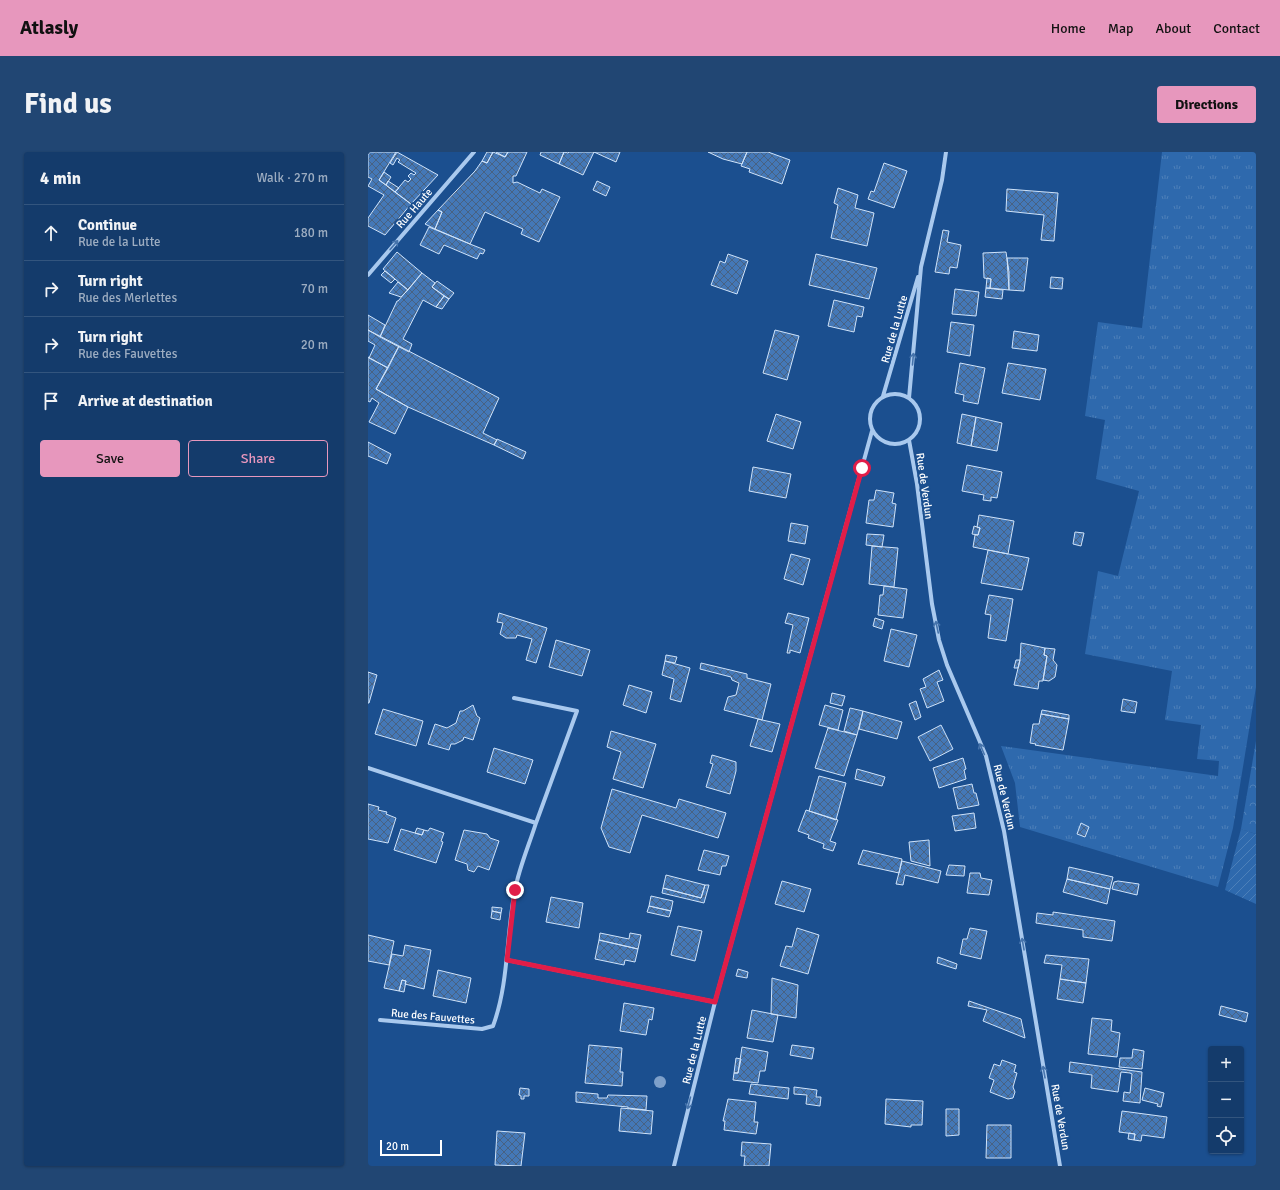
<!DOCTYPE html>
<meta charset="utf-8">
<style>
body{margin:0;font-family:Signika,sans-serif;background:#214673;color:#f1f3f6}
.controls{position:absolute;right:12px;bottom:12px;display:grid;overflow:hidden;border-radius:4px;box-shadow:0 1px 3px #0004}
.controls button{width:36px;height:36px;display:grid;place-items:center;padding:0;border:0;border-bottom:1px solid #33557e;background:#143b6b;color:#f1f3f6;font:20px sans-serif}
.scale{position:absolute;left:12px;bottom:10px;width:62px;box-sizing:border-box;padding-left:4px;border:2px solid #fff;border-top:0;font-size:11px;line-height:14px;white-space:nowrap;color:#fff;-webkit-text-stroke:3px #1b4f8f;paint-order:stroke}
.stop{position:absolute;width:12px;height:12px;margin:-9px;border:3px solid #e11d48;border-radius:50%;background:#fff}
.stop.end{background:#e11d48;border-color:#fff;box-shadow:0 1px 4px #0008}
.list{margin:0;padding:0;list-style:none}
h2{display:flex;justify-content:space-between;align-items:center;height:52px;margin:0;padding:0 16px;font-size:17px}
h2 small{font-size:13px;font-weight:400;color:#9dadc1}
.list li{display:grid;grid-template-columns:26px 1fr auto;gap:12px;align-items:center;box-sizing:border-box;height:56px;padding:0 16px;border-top:1px solid #33557e}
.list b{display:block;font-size:15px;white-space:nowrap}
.list p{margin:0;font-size:13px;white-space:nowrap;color:#9dadc1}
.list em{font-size:13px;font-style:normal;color:#9dadc1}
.actions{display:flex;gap:8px;padding:12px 16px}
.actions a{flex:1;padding:9px 0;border:1px solid #e797bd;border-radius:4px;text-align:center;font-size:14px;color:#e797bd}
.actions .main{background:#e797bd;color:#111}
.icon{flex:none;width:22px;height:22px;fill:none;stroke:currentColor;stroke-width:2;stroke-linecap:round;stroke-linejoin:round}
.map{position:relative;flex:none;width:888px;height:1014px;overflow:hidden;border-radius:4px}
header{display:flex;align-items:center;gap:24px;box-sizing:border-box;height:56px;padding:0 20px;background:#e797bd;color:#111}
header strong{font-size:19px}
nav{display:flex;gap:22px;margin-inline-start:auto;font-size:14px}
.intro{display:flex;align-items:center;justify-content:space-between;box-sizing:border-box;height:96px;padding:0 24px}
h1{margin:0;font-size:28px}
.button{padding:10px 18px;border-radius:4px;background:#e797bd;color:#111;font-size:14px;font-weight:700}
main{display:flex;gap:24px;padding:0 24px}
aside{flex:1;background:#143b6b;border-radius:4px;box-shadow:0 1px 3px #0004}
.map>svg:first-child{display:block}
.grass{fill:url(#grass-tufts)}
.forest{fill:url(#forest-crowns)}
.garden{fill:url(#garden-furrows)}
.building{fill:url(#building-cross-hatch);stroke:#cfe3fa}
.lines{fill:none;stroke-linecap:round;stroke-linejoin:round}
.minor{stroke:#a9c9ee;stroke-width:4}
.tree{fill:#7ea0ca}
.oneway{stroke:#4674ac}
.route{stroke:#e11d48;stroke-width:5}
.labels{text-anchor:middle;stroke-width:4;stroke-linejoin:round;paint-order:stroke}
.street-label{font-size:11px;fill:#fff;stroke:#1b4f8f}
</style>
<header>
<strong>Atlasly</strong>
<nav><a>Home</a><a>Map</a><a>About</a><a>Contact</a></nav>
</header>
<div class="intro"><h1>Find us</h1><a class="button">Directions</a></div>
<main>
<aside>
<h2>4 min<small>Walk · 270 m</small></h2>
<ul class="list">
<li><svg class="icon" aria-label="ahead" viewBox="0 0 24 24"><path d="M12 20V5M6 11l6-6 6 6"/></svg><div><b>Continue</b><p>Rue de la Lutte</p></div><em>180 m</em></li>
<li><svg class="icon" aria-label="right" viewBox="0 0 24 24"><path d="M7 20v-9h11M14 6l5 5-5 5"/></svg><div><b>Turn right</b><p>Rue des Merlettes</p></div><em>70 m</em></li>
<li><svg class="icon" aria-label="right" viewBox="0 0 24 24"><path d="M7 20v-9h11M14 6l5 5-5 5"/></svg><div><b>Turn right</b><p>Rue des Fauvettes</p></div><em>20 m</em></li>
<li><svg class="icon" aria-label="arrive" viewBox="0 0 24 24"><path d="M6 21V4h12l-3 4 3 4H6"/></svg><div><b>Arrive at destination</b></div></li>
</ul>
<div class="actions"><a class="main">Save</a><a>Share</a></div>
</aside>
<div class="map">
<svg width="888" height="1014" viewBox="0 0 888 1014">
<defs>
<pattern id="grass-tufts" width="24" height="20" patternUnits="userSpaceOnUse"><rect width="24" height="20" fill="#2e69ad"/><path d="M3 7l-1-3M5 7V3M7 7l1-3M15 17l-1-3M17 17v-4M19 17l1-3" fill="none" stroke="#4d80b9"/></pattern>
<pattern id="forest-crowns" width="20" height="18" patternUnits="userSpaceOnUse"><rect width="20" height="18" fill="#2e69ad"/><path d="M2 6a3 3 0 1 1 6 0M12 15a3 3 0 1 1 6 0" fill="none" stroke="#4d80b9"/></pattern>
<pattern id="garden-furrows" width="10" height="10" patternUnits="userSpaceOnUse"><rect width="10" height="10" fill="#2e69ad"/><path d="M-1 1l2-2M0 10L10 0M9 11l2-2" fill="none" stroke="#4d80b9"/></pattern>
<pattern id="building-cross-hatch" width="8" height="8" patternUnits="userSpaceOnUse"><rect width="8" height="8" fill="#4478b7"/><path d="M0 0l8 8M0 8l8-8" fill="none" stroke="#486282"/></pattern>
</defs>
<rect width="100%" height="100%" fill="#1b4f8f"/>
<path class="grass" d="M794,0H888V535L865,676L850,735L652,675L647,631L633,594L850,624L851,609L829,607L833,573L797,568L804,519L717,502L730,419L750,424L771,339L728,327L737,268L717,264L730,170L774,176Z"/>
<path class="forest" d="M888,589V682L873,677Z"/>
<path class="garden" d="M873,677L888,682V752L857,738Z"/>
<path class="building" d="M2,0H28L11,28L43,52L17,83L0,74V66L16,43L0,34L4,27L0,25V3Z
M29,0L70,23L43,52L27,40L37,28L40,30L43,27L40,24L43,21L46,23L48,21L30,10L32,8L29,6L25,13L22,11Z
M119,0H125L119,11L114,9Z
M125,0L137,5L140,0H159L148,24H145V31L149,30L172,41L174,37L192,45L171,90L153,82L155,77L117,60L102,92L67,77L74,60L70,58L107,19L114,9L119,11Z
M128,0H140L137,5Z
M173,0H196L191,12L172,3Z
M196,0L200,1L201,0H252L248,10L226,0L215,23L191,12Z
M340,0H379L374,12L355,7Z
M379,0H400L422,8L414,32L381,20L382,17L373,14Z
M516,11L539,19L526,56L500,47L503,39L506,40Z
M16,20L23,25L18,33L11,28Z
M20,29L31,36L27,40L18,33Z
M229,29L242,35L238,44L225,38Z
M470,36L490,43L487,56L506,61L499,94L463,86L470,53L466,51Z
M639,37L690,41L686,89L673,88L676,63L638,59Z
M70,58L74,60L67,77L57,72Z
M61,75L102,92L117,98L115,102L112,101L109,107L76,93L71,102L52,93Z
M575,78L581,79L579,90L593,93L589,116L582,115L581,122L567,120Z
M29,100L54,121L40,138L15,117Z
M638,100L641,120V138L622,136L623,127L616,126L615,101Z
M360,102L380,109L369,142L343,133L352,109L357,111Z
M448,102L509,116L501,147L441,133Z
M639,106H660L656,139L641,138Z
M17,119L27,127L23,131L13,123Z
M54,121L67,131L64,135L76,144L68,155L55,148L35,187L44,192L41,200L12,185L29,149H30Z
M683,125L695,126L694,137L682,136Z
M619,126L623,127L622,136H618Z
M69,129L86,141L81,147L64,135Z
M30,130L40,138L33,145L21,141Z
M618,136L635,138L634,147L617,145Z
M587,137L611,140L608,164L584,162Z
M76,144L81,147L74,157L68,155Z
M466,148L496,155L494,165L489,164L486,180L460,174Z
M0,163L17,173L12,185L0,178Z
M583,170L606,173L602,204L579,200Z
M0,178L31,194L20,216L1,206L7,193L0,189Z
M407,178L431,184L419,228L395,221Z
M646,179L671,183L669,199L644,196Z
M31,194L131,246L115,281L129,288L126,293L40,255L8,237Z
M0,205L20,216L8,237L40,255L27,282L1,270L11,251L4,246L2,250L0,249Z
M592,211L617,216L610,252L595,249L596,243L587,241Z
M640,211L678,217L672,248L634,241Z
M408,262L433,270L425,297L399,289Z
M594,262L608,265L603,294L589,291Z
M608,265L634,271L629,299L603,294Z
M129,287L158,300L155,307L126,293Z
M0,290L23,302L19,312L0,304Z
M599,313L634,320L629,346L623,345V349L615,348L616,343L594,339Z
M385,315L423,322L418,346L381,339Z
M508,338L526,341L524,351L528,352L525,375L498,371L501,348H506Z
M611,363L646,369L640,402L605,395L607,383H610L612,376L609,375Z
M423,371L440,374L437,392L420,389Z
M606,374L612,376L610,383L604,382Z
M707,380L716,381L713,394L705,392Z
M499,382L516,383L514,395L498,393Z
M504,394L530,396L526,435L501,432Z
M620,398L661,406L654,438L613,431Z
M423,402L442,407L435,433L416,427Z
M516,434L539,437L535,466L510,463L512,443H515Z
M621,443L645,447L638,489L620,486L623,463L617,462Z
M131,461L179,476L168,511L158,508L164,487L149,483L148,486H138L132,482L135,471L129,470Z
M420,461L441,466L432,501L422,498V501H419L425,473L417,471Z
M507,466L516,469L514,477L505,474Z
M523,477L549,483L541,515L516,509Z
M188,488L222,498L214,524L181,515Z
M653,491L677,496L676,503L679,504L675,529H671L670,537L646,533L652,508Z
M677,496L687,497L685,508L689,513L687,525L681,529L675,528L679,504L676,503Z
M298,503L309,505L307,511L297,509Z
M648,508H652L650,516H646Z
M297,509L322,516L313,550L302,547L306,527L294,523Z
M333,511L379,522V526L403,532L394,568L356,558L360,545L368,543L371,531L364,528L363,525L332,517Z
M571,518L575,528L569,530L576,549L559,556L552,537L558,535L555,527Z
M0,520L9,523L1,551H0Z
M261,533L284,540L278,561L255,553Z
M464,541L477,544L474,554L462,551Z
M755,547L769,550L767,561L753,559Z
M548,549L553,565L547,568L541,552Z
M105,553L109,564L112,566L105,588L96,585L95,588L87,592H83L81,598L60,592L67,572L79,576L88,571L92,559H95Z
M457,553L475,558L470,578L451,573Z
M482,556L495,559L489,583L476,579Z
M15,557L55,569L48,594L7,582Z
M674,558L701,563V567L673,562Z
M495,559L534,570L529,587L491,577Z
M673,562L701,567L695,598L667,593L668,592L662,591L665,572H671Z
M390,567L412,572L404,600L382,594Z
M573,573L585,597L562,609L550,585Z
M460,576L489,583L476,624L447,616Z
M243,579L288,592L275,636L245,627L253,600L239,595Z
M126,596L165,608L157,632L119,620Z
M344,603L368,610V619L362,642L338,635L345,612L342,611Z
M595,606L598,617L596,618L598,627L571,636L565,616Z
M489,617L517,625L514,634L487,627Z
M451,624L478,631L468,668L441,659Z
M604,632L606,641H608L611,653L590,657L585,636Z
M244,637L308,656L311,647L358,661L350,686L274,663L262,701L241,695L233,676Z
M0,652L11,655L10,658L19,660L18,662L28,666L20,691L0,687Z
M438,658L470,668L462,689L468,691L465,699L455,696L456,692L440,686L441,683L430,679Z
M606,661L608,676L587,679L584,664Z
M713,671L721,675L717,685L709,682Z
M49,676L56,678L54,683L47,681Z
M62,676L76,681L73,689L75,690L68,711L26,698L33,677L54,683L56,678L60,679Z
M96,678L119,682L122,686L131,689L121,718L110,714L106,720L100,718L99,712L87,708Z
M561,688L562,714L543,709L541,690Z
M336,698L361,704L358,714H354L352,723L330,718Z
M495,698L534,707L531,721L490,712Z
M534,709L573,719L570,731L537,723L535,733L528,732Z
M581,713L597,714L596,724L578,723Z
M701,715L745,725L742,737L699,727Z
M602,721H612L613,726L624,728L621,743L599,741Z
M298,723L337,733L333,746L295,736Z
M699,727L742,737L739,752L695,740Z
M414,729L443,737L436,760L407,752Z
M750,729L771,732L769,743L744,737L746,730Z
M337,733H341L336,751L294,741L295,736L333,746Z
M283,744L305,749L303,759L281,754Z
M183,745L215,751L211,776L178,770Z
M281,754L303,759L301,765L279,760Z
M124,755L134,756L133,761L124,759Z
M124,759L133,761L132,768L123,766Z
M685,760L747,769L744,789L715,785V778L668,771L669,761L685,763Z
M310,774L334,779L327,809L303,803Z
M429,776L451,783L440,822L412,814L418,794L424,795Z
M602,776L619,779L613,807L592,802L595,787H599Z
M232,781L261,787L262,781L273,783L270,797L231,788Z
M0,783L26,789L21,813L0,809Z
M231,788L270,797L267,810L257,808L256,813L227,807Z
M37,793L63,798L56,837L37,832L38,829L34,828L31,839L16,836L24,802L35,804Z
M678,803L721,807L718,831L692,827L694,813L676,811Z
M570,805L589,812L588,817L569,811Z
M370,817L380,820L379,826L368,824Z
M70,818L103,826L98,851L65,844Z
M404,826L430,833L428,866L403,862Z
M692,827L718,831L715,851L689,847Z
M34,828L38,829L36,840L31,839Z
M601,849L653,867L657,886L615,869L619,858L600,854Z
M256,851L286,856L284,868L281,867L278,883L252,879Z
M853,854L880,861L878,870L851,863Z
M384,858L410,863L405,890L379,886Z
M724,866L744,868L743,879L752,881L749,905L720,902Z
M221,893L254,896L252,920H255L254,934L217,931Z
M424,893L446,896L444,907L422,903Z
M374,895L400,900L397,919H392L390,931L365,928L366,921H370Z
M765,897L776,899L774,917L751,915L752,906H764Z
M368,906L373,907L370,921H366Z
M634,908L648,913L646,920L649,921L645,935L647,940L645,946L640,947L622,940L626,928L621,926L626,912L632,914Z
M702,910L774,920L772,951L755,949L756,940L762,941L764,922L762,921L753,920L750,940L723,936L724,923L701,920Z
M383,932L421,936L420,947L381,942Z
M426,935L449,938L448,945H453L452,954L438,952L439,943L426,942Z
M152,936L161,937V944H156V947H153V944L151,943Z
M777,936L796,941L793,955L789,954L790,952L774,948Z
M208,940L230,942V946H239L240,943L279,944L278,958L260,956V955L208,950Z
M360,947L388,950L386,970H390L388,982L356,978L357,969H355Z
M518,947L555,949L554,973H543V975L517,972Z
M253,956L285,959L283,982L251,979Z
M578,957H591V983L578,984Z
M754,959L799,965L796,986L774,983L773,989L766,988L767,982L751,980Z
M619,973H643V1006H618Z
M129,979L157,981L153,1014L127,1013Z
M761,981L767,982L766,988L760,987Z
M374,990L403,992L401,1014H376L377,1004H373Z"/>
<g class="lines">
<path class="minor" d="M0,123L106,0
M502 267a25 25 0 1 1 50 0a25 25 0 1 1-50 0Z
M515,244L550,125
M541,246L553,115L574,28L578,0
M541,288L549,332L564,452L571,488L579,513L618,604L636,679L692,1014
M146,546L209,559L168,671
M0,616L168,671C161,693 151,716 147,738C138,783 141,831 125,874L114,877L12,868
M139,808L347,850
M306,1014L347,850L504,279"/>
</g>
<circle class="tree" cx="292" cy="930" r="6"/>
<defs><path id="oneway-shaft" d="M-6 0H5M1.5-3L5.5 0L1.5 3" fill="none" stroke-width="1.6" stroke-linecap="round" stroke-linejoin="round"/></defs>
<g class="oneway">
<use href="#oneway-shaft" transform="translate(26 93) rotate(-49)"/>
<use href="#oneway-shaft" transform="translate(545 207) rotate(-85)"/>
<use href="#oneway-shaft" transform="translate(569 475) rotate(-102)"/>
<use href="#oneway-shaft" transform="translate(614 597) rotate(-113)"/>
<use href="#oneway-shaft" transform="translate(655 792) rotate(-100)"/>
<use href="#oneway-shaft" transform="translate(676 920) rotate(-100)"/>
<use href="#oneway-shaft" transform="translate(321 951) rotate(104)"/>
</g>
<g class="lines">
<path class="route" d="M147,738L139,808L347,850L494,316"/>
</g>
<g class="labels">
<g class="street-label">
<text transform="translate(46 56) rotate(-49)" y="4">Rue Haute</text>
<text transform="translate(526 177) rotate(-74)" y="4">Rue de la Lutte</text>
<text transform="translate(557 334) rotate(82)" y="4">Rue de Verdun</text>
<text transform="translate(637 645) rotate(77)" y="4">Rue de Verdun</text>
<text transform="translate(65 864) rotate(5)" y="4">Rue des Fauvettes</text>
<text transform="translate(326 898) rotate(-76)" y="4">Rue de la Lutte</text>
<text transform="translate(693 965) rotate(80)" y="4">Rue de Verdun</text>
</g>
</g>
</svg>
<div class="controls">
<button>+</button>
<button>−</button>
<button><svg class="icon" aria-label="locate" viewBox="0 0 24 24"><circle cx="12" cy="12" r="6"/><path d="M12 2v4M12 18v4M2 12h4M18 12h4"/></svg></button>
</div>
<div class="scale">20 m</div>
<div class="stop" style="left:494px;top:316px"></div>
<div class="stop end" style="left:147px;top:738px"></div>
</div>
</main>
